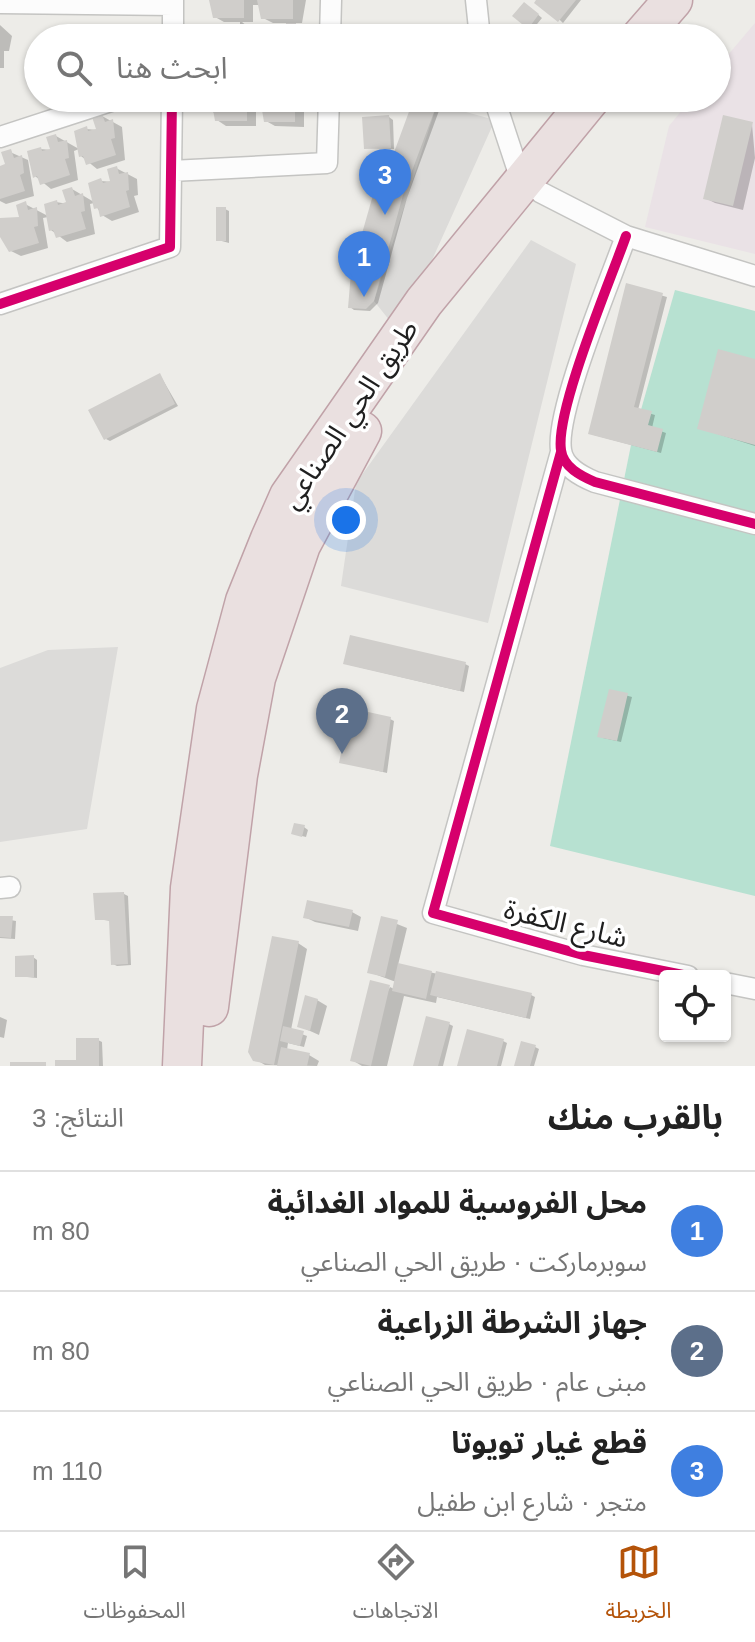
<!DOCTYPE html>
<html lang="ar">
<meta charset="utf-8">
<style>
body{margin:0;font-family:Helvetica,"Noto Sans Arabic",sans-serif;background:#f2f2f2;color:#222;direction:rtl}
.controls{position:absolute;right:24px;bottom:24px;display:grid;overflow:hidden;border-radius:8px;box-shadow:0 2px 6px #0004}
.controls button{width:72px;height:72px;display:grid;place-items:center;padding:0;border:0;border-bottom:2px solid #e0e0e0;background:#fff;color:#222;font:40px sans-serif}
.you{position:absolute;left:346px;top:520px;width:28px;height:28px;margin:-20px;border:6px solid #fff;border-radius:50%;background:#1a73e8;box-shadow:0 0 0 12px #1a73e833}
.badge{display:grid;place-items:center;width:52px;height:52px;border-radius:50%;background:#b45309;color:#fff;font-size:26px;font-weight:700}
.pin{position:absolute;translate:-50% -66px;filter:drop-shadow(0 2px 4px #0008)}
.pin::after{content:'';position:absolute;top:42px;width:28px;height:24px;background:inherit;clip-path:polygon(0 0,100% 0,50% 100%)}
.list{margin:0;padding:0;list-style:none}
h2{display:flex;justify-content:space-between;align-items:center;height:104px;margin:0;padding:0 32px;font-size:34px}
h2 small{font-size:26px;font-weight:400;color:#767676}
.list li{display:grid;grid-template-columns:52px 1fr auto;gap:24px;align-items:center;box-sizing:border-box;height:120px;padding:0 32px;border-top:2px solid #e0e0e0}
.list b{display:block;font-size:30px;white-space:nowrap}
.list p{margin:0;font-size:26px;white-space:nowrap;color:#767676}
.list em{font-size:26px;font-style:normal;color:#767676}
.icon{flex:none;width:44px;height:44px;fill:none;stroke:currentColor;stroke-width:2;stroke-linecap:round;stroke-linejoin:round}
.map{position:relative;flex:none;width:755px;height:1066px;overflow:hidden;direction:ltr}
.search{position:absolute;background:#fff;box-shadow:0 2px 6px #0004;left:24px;right:24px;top:24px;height:88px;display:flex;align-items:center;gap:20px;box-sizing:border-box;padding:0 28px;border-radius:44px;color:#767676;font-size:30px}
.sheet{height:464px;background:#fff}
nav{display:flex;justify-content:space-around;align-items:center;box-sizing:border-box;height:112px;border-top:2px solid #e0e0e0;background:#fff;font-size:22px;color:#767676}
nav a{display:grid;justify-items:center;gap:4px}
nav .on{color:#b45309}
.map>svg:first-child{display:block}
.residential{fill:#dcdbd9}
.industrial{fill:#eae2e6}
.pitch{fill:#b7e1d1}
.shadow{fill:#0003}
.building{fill:#d0cecb}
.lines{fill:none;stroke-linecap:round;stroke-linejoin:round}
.street-casing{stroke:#c4c4c2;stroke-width:23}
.highway-casing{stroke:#c0a2a8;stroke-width:41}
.street{stroke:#fcfcfc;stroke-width:20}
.highway{stroke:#eae0e0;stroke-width:38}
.cycleway-casing{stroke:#fff;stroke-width:15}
.cycleway{stroke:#d6006c;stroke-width:10}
.labels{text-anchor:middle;stroke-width:7;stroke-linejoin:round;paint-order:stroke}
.street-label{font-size:28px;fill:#1f1f1f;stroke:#fff}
</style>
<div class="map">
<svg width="755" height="1066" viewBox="0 0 755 1066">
<rect width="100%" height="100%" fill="#edece8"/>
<path class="residential" d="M437,104L495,120L419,289L390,321L374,301Z
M531,240L576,264L488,623L341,586L356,483Z
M118,647L87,829L0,842V668L48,650Z"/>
<path class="industrial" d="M755,23V254L645,227L669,126L692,98H717V68Z"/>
<path class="pitch" d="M675,290L755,311V896L550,846L631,445Z"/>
<path class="shadow" d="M212,0H306L302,23H292L311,38H287L288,23H273L263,18L260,5H253V22H242L262,38H240V22H224L215,17Z
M539,0H581L563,23Z
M528,6L542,18L533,29L529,27Z
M0,25L12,36L9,51H4V68H0Z
M218,33H229L238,38H217Z
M215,98H311L309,110H304V127L275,126L266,121L262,109H256V126H226L217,120L213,111Z
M416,98L440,108L407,198L378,303L370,311L354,310L350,307L386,179Z
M102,116L122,127L125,160L97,169L81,156L86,129L98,130Z
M389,117L393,120L394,149L366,148Z
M752,124L755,158L743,210L715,203L705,198Z
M56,136L79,149L74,151L78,180L51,189L35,176L40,149L52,150Z
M10,152L28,160L34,196L6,204L0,201V167L7,166Z
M116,168L137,179L138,195L134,196L139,212L112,221L102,215L94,203L90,204L95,234L67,242L51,230L48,217L43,218L48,248L21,256L11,251L0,220L22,218L25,204L48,216L56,202L68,204L72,189L94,202L101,181L113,182Z
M225,209L229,211V243L218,240Z
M628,286L667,297L638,410L655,415L652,428L666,433L661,453L594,435Z
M755,361V446L699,428Z
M160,375L178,406L110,441L106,439Z
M465,664L469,666L464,692L350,665Z
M610,691L632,697L621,742L603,738Z
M390,719L394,721L387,773L341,762Z
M304,827L308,830L306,837L298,835Z
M124,894L128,896L131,965L117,966L113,964L111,921L97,919Z
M352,912L361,917L358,931L315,922L305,917Z
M0,918L16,921L15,939L0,938Z
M382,918L407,928L398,965L531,995L535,997L530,1019L437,997L436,1003L404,996L387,1066H362L352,1060L390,987L394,989L396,982L369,972Z
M298,943L307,949L291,1030L307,1036L304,1047L288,1043L287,1050L309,1055L319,1061L317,1066L265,1065L255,1059Z
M33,957L37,960V978L17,976Z
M317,1000L327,1006L319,1035L299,1026Z
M0,1017L7,1020L4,1038L0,1037Z
M449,1024L453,1026L443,1066H415Z
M98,1040L102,1042L103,1066H57L78,1062Z
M503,1041L507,1043L501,1066H459Z
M535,1047L539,1049L534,1066H516Z"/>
<path class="building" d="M209,0H244V18H213Z
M257,0H293V19H261Z
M536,0H576L558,22L534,3Z
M524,2L539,14L528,29L512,16Z
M286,23H296V32H305V38H285Z
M238,24H248V33H257V38H238Z
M406,24V33H417V38H379L378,25Z
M264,30H277V38H264Z
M211,98H251V105H247V121H215Z
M260,98H300V106H295V122H264Z
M414,98L437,104L403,195L374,301L366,309L348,308L351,272L379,174L385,177Z
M102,114L105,122L113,119L115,138L111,139L116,155L86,165L83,156L79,157L74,131L87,126L88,131L96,129L92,117Z
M389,115L391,148L364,149L362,117Z
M723,115L753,122L733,206L703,199Z
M56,134L58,142L67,140L69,158L65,159L70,175L40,185L37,176L33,178L27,151L41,147L42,151L50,149L46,137Z
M11,149L14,158L22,155L24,173L20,175L25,191L0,199V166L5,164L1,152Z
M117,166L119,174L128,172L129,190L126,191L130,207L100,217L98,208L94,209L88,183L101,178L103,183L110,181L107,169Z
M72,187L75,196L83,193L85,211L81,212L86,229L56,238L53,230L49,231L44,204L57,200L58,205L66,202L62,190Z
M26,201L28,210L37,207L38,226L34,227L39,243L9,252L0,237V218L19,217L16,205Z
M216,207H226V241H216Z
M626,283L663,293L634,407L652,411L648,425L663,429L657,452L588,434Z
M718,349L755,359V445L697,429Z
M160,373L175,404L104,440L88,410Z
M350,635L466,662L460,691L343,664Z
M609,689L628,693L617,741L597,737Z
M359,710L391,717L383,772L339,763L348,718L357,719Z
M294,823L305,825L302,837L291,834Z
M124,892L128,964L111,965L109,920H95L93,893Z
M307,900L353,910L349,927L303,918Z
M0,916H13L11,938L0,937Z
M381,916L398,920L385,977L367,973Z
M272,936L299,941L274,1065L253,1061L248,1052Z
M34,955V977H15V956Z
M398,963L432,971L426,999L392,991Z
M436,971L532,993L526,1018L430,995Z
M370,980L390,985L371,1066L350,1061Z
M305,995L318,999L310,1031L297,1027Z
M426,1016L450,1022L438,1066H413Z
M283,1026L304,1031L300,1046L280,1041Z
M467,1029L504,1039L497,1066H457Z
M76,1038H99V1066H55V1060H76Z
M521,1041L536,1045L530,1066H514Z
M281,1047L310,1053L307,1066H277Z
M10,1062H46V1066H10Z"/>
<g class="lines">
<g class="street-casing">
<path id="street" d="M476,0L480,38
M0,3L173,5
M173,38V0
M330,38L331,0
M494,98L522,183
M0,137L120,98
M171,171L327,163L329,98
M540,192L626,236L755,276
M626,236C611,279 555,411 561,450C563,467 581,476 595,482L755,524
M0,304L170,247L172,98
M561,452L433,913L583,955L688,976
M0,888L10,887
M725,983L755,989"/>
</g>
<g class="highway-casing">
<path id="highway" d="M640,38L673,0
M209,1007L238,775L256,678L301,545L362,431
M182,1066L190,888L216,709L245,601L270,539L289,496L424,302L591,98"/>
</g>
<use href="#street" class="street"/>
<use href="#highway" class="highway"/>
<g class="cycleway-casing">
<path id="cycleway" d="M626,236C611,279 555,411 561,450C563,467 581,476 595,482L755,524
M0,304L170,247L172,98
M561,452L433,913L583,955L688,976"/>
</g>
<use href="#cycleway" class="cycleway"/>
</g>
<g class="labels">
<g class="street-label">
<text transform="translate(349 414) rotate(-56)" y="10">طريق الحي الصناعي</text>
<text transform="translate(566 923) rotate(14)" y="10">شارع الكفرة</text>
</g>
</g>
</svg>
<div class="controls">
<button><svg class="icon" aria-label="locate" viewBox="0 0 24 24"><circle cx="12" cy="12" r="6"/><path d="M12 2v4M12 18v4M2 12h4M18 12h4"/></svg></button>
</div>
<div class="you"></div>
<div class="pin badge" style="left:364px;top:297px;background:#3f7fe0">1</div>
<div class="pin badge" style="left:342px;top:754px;background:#5c6f8a">2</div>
<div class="pin badge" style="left:385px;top:215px;background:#3f7fe0">3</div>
<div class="search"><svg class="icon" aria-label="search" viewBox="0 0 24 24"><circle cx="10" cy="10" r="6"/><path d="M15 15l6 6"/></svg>ابحث هنا</div>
</div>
<section class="sheet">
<h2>بالقرب منك<small>النتائج: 3</small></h2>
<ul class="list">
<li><span class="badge" style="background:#3f7fe0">1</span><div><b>محل الفروسية للمواد الغدائية</b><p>سوبرماركت · طريق الحي الصناعي</p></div><em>80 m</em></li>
<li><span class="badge" style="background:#5c6f8a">2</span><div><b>جهاز الشرطة الزراعية</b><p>مبنى عام · طريق الحي الصناعي</p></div><em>80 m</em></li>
<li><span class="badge" style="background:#3f7fe0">3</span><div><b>قطع غيار تويوتا</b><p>متجر · شارع ابن طفيل</p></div><em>110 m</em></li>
</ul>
</section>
<nav>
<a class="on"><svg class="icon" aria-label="map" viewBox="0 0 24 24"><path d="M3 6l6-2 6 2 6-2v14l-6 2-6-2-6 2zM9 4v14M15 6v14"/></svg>الخريطة</a>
<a><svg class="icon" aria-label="directions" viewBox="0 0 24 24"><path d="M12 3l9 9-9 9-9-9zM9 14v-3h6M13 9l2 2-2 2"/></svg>الاتجاهات</a>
<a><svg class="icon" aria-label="saved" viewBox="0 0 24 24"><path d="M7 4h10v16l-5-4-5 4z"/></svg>المحفوظات</a>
</nav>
